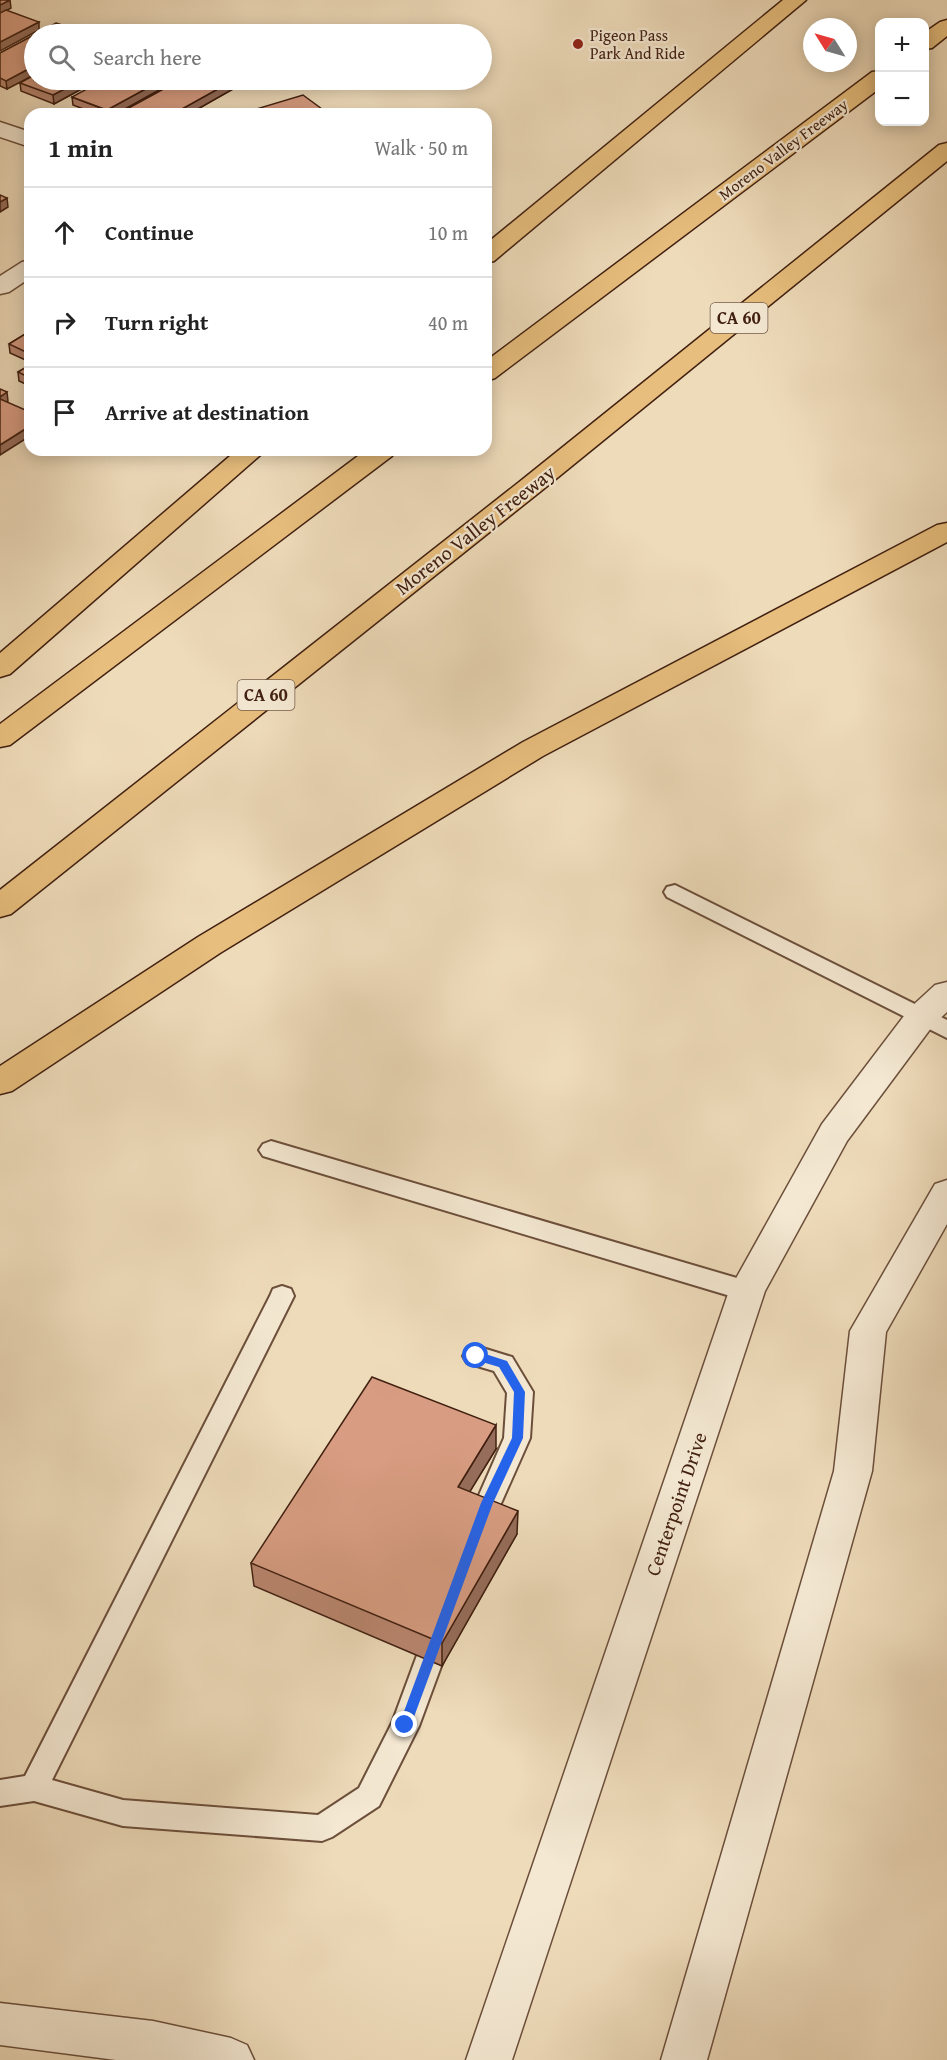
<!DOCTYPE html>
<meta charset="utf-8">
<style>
body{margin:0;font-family:"Gentium Book Plus",serif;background:#f6f6f6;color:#222}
.controls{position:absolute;right:18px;top:18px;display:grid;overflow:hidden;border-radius:12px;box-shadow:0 3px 15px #0003}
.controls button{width:54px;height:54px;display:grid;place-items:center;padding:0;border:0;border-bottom:2px solid #e0e0e0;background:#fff;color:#222;font:30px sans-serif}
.compass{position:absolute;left:803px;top:18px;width:54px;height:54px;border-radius:50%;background:#fff;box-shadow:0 3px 15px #0003;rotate:307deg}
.stop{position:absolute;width:18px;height:18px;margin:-14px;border:4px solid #2563eb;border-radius:50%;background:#fff}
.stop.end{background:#2563eb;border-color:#fff;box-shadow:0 2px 6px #0008}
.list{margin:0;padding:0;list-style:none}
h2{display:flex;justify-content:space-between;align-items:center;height:78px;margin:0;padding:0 24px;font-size:26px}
h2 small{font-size:20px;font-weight:400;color:#767676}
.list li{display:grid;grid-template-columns:39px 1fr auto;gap:18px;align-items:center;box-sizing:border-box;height:90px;padding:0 24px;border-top:2px solid #e0e0e0}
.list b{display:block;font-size:22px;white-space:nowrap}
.list em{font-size:20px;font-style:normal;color:#767676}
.icon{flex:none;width:33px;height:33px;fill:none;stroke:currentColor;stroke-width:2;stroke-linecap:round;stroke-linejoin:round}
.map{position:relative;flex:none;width:947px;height:2060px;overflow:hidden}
.search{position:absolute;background:#fff;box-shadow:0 3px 15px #0003;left:24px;top:24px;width:468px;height:66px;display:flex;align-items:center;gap:15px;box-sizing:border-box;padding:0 21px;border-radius:33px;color:#767676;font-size:22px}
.panel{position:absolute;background:#fff;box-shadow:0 3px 15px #0003;left:24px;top:108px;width:468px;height:348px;border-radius:18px}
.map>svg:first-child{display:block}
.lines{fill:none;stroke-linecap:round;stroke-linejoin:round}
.service-casing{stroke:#6c4f3b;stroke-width:4}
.minor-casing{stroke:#6c4f3b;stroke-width:3}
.tertiary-casing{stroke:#6c4f3b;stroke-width:3}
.motorway-casing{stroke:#412011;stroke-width:3}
.service{fill:#f4e8d2;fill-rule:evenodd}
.minor{fill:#f4e8d2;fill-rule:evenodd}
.tertiary{fill:#f4e8d2;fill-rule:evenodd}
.motorway{fill:#e7be7d;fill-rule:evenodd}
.wall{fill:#b9866f;stroke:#412011;stroke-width:1.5}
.shaded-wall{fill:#966d5a;stroke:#412011;stroke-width:1.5}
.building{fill:#d79c81;stroke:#412011;stroke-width:1.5}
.route{fill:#2563eb}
.poi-dot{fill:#8f2418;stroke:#f4e8d2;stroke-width:2}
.labels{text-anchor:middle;stroke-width:4.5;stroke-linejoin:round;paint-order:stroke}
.far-poi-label{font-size:16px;fill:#412011;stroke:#f4e8d2;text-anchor:start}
.far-street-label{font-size:16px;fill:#412011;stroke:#f4e8d2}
.shield{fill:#f4e8d2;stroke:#775c4b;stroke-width:1.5}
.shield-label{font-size:18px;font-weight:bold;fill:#412011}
.street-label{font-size:20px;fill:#412011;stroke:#f4e8d2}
</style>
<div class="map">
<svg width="947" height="2060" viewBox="0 0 947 2060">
<rect width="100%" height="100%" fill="#eedbba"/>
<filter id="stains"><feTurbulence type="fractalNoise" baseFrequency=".00333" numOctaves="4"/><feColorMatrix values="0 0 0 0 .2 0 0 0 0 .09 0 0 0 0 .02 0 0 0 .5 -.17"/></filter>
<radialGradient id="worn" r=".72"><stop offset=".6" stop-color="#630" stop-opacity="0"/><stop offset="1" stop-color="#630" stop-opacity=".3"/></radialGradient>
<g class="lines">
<g class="service-casing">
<path id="service" d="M675,885L947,1020V1038L667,897L664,892L667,887Z
M271,1141L747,1281L756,1284L759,1291L756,1298L747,1301L263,1156L259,1150L263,1144Z
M282,1286L291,1289L294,1296L52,1780L123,1800L318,1815L359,1788L392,1723L426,1631L430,1623L440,1619L450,1623L454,1631L419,1726L379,1806L332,1837L322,1841L123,1826L34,1801L0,1806V1780L25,1776L270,1296L273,1289Z
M476,1346L512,1357L533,1392L530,1438L487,1535L478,1538L469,1535L465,1527L504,1438L507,1393L494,1371L467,1363L463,1356L467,1349Z"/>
</g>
<g class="minor-casing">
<path id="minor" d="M0,122L30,132V147L0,137Z
M30,260V278L9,292L0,294V276L22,262Z"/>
</g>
<g class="tertiary-casing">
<path id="tertiary" d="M947,982V1012L934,1024L847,1141L765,1291L512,2060H466L729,1291L822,1124L910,1008L935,985Z
M947,1180V1224L886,1332L872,1471L707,2060H661L834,1471L850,1331L935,1184Z
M0,2003L153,2021L231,2038L247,2045L254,2060H116L0,2045Z"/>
</g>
<g class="motorway-casing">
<path id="motorway" d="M783,0H806L494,261L486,263V244Z
M947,20V36L932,48L924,49V33L940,22Z
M880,71V88L495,378L486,381V361L872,72Z
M947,143V161L541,491L11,914L0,917V890L523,479L939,145Z
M237,450H266L10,674L0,677V653Z
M366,450H396L392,456L10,745L0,747V724Z
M947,523V542L543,756L220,953L12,1091L0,1094V1066L198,937L523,742L937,525Z"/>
</g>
<use href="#service" class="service"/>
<use href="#minor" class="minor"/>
<use href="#tertiary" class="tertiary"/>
<use href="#motorway" class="motorway"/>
</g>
<path class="wall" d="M34,35L7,89L0,86V53Z
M34,80H98L54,104L21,91L20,83Z
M180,80H240V85L189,114H125V110Z
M72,97L116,114H96L73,105Z
M30,331V362L10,353L9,344Z
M30,365V386L19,381L18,372Z
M496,1449L469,1492L517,1534L442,1666L254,1586L251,1563Z"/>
<path class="shaded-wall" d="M10,0L11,8L0,14V5Z
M39,22V30L0,51V42Z
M34,66V75L7,89L6,81Z
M82,80H98L54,104L53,95Z
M162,80H177L116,114H107V110Z
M234,80H240V85L189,114H173Z
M7,198L8,207L0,212V202Z
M7,392L8,401L0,406V397Z
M30,426V436L0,455V445Z
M496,1425V1449L458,1511V1487Z
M518,1511L517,1534L442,1666V1643Z"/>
<path class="building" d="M0,0H10L0,5Z
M6,10L39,22L0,42V13Z
M56,23L88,34H35Z
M34,35V66L6,81L0,78V53Z
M34,75V80H82L53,95L20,83Z
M103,80H162L107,110L72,97Z
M180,80H234L173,114H134L125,110Z
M303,95L326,112L321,114H240Z
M0,195L7,198L0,202Z
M30,331V354L9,344Z
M30,365V378L18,372Z
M0,389L7,392L0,397Z
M0,399L30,412V426L0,445Z
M372,1377L496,1425L458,1487L518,1511L442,1643L251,1563Z"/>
<path class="route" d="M476,1351L507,1361L525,1392L523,1438L493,1503L411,1725L405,1731L399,1725L481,1503L512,1438L514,1392L499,1367L472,1359L470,1356Z"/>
<circle class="poi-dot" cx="578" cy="44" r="6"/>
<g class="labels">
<g class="far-poi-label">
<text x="590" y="41">Pigeon Pass<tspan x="590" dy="18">Park And Ride</tspan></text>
</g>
<g class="far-street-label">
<text transform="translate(783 149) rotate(-37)" y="6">Moreno Valley Freeway</text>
</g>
<g class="shield">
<rect x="710.5" y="303" width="57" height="30" rx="4.5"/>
<rect x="237.5" y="680" width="57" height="30" rx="4.5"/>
</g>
<g class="shield-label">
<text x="739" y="324">CA 60</text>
<text x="266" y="701">CA 60</text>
</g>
<g class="street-label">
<text transform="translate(475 530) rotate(-38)" y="7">Moreno Valley Freeway</text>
<text transform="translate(676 1504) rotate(-71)" y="7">Centerpoint Drive</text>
</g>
</g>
<rect width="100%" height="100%" filter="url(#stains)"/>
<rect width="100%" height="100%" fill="url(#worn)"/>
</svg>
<div class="controls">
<button>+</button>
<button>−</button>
</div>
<svg class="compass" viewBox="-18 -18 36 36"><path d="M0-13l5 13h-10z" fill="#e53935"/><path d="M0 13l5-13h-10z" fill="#767676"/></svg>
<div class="stop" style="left:476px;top:1356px"></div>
<div class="stop end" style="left:405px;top:1725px"></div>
<div class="search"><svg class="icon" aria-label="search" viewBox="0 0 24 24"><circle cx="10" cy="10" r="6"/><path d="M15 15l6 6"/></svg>Search here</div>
<section class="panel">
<h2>1 min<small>Walk · 50 m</small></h2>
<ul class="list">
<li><svg class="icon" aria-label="ahead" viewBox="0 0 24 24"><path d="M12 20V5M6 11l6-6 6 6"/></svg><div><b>Continue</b></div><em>10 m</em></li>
<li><svg class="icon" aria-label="right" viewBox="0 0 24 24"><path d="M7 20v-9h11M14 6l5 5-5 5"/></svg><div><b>Turn right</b></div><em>40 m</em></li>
<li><svg class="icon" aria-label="arrive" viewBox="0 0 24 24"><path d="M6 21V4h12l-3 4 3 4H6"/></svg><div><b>Arrive at destination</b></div></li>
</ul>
</section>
</div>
